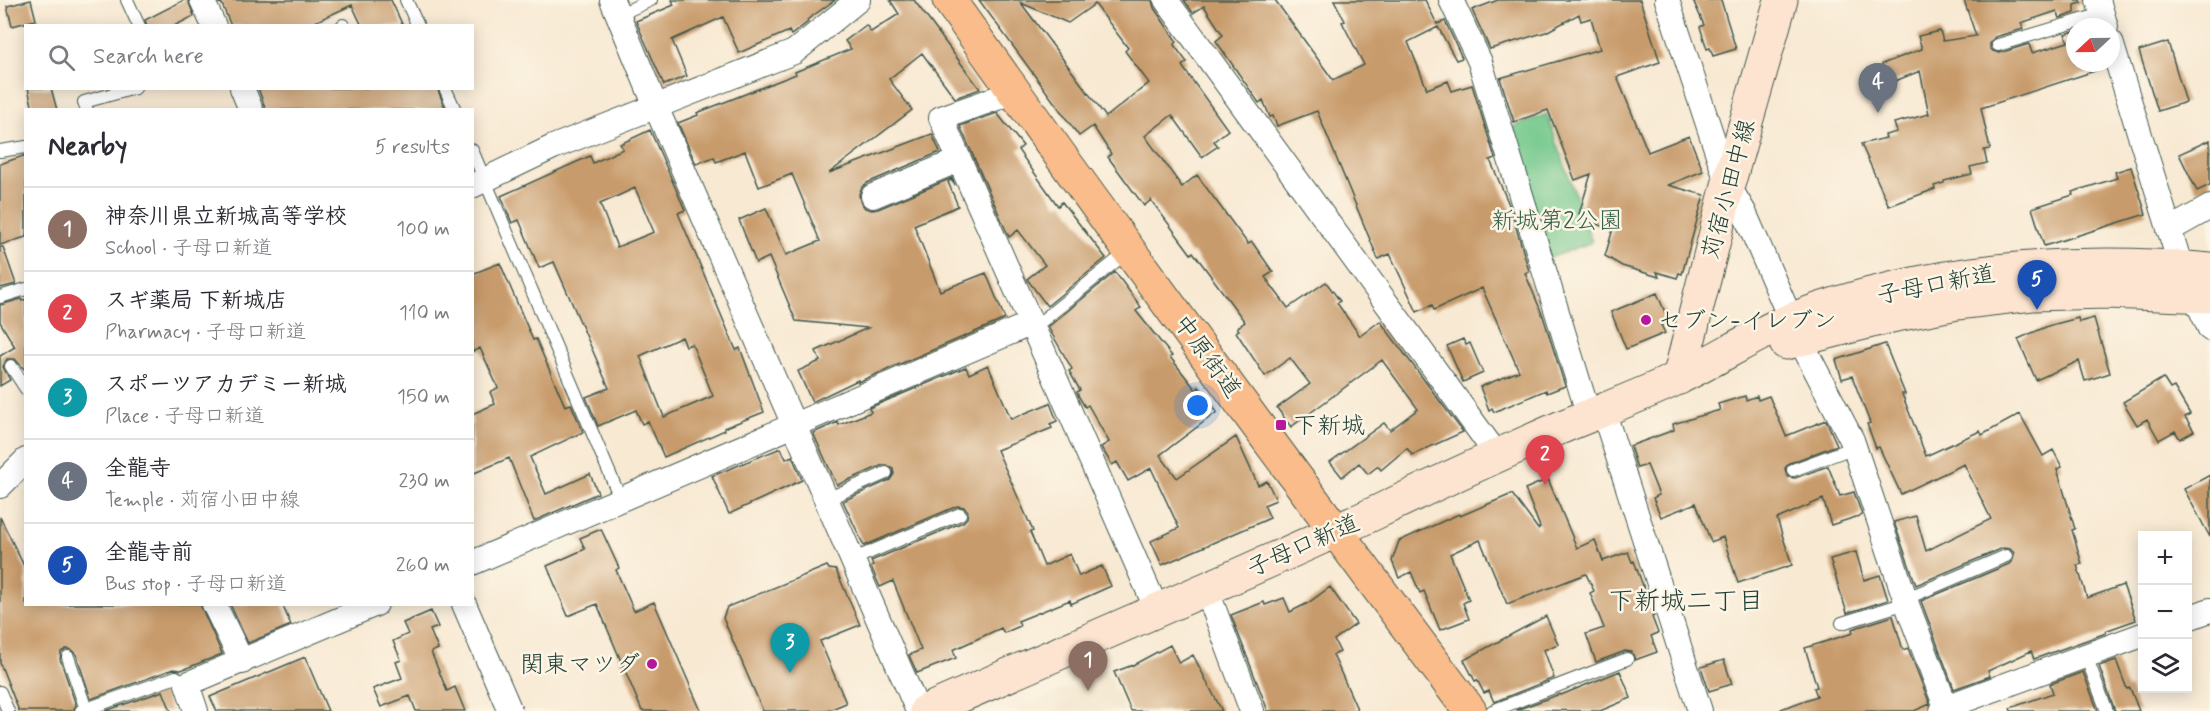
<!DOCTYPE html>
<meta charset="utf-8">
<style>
body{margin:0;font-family:Mynerve,"Klee One",sans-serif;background:#f7f7f7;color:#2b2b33}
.controls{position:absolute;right:18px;bottom:18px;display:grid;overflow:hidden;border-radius:0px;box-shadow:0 3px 15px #0003}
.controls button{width:54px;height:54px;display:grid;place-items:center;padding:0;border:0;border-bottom:2px solid #e1e1e2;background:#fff;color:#2b2b33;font:30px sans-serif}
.compass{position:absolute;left:2066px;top:18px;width:54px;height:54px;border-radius:50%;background:#fff;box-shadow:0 3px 15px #0003;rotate:248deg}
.you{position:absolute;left:1198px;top:406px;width:21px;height:21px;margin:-15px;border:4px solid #fff;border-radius:50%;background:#1a73e8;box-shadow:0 0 0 9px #1a73e833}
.badge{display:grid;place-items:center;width:39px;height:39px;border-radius:50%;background:#0b8043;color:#fff;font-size:20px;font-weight:700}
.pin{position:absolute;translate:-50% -50px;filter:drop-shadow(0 2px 3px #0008)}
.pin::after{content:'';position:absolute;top:32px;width:21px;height:18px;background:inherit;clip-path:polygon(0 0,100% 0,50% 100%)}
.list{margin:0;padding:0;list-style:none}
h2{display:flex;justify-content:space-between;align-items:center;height:78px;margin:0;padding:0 24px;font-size:26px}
h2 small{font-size:20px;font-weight:400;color:#7c7c81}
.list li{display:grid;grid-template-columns:39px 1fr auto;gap:18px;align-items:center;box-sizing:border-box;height:84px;padding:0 24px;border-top:2px solid #e1e1e2}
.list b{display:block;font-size:22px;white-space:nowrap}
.list p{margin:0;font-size:20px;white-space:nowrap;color:#7c7c81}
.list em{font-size:20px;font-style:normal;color:#7c7c81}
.icon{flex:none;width:33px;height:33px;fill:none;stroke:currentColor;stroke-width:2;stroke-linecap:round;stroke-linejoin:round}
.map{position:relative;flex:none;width:2210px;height:711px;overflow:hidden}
.search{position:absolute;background:#fff;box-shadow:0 3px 15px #0003;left:24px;top:24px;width:450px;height:66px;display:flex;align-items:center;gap:15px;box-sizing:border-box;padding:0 21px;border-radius:0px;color:#7c7c81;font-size:22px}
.panel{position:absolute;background:#fff;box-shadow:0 3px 15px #0003;left:24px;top:108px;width:450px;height:498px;border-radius:0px}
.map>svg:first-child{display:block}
.built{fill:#ead9ba}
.green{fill:#72c88c;stroke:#488260;stroke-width:1.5}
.building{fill:#c89b6c;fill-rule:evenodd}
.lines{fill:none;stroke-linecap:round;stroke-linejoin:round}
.lane-casing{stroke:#40574c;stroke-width:14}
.street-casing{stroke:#40574c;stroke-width:26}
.secondary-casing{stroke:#40574c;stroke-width:35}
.primary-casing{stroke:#40574c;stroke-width:35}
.lane{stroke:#fff;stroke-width:12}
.street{stroke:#fff;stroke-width:24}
.secondary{stroke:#fde4d0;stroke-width:33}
.primary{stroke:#f9bc8a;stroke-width:33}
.poi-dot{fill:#b5179e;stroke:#fcf5e5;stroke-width:2}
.labels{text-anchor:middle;stroke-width:5;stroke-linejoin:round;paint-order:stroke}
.street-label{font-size:24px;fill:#1f3d34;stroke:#fcf5e5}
.park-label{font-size:24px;fill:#34604a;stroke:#fcf5e5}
.poi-label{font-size:24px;fill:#1f3d34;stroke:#fcf5e5;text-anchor:start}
.neighbourhood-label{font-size:26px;fill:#1f3d34;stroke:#fcf5e5}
</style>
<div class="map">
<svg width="2210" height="711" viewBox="0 0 2210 711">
<rect width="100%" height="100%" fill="#fcf5e5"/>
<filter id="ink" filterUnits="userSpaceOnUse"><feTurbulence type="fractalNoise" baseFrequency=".0167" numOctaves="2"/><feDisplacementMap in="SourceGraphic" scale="12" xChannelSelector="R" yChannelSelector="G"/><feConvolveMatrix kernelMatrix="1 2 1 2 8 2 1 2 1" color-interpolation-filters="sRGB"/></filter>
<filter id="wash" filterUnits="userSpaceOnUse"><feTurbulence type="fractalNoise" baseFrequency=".008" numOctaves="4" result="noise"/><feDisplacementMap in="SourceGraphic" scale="24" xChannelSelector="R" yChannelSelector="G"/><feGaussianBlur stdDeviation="1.35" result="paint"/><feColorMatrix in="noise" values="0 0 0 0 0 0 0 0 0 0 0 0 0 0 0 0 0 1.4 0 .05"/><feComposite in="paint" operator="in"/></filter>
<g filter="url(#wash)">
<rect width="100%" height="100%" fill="#f8e9d3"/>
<path class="built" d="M1107,670L1125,711H1014Z"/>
<path class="green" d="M1547,114L1592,242L1542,261L1502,131Z"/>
<g id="blocks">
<path class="building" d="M31,0L36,20L12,26L7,6Z
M184,0H188L194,16L174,26H147L145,20Z
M218,0H391L403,26H362L352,5L306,26H231L221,2L219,3Z
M672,0H835L807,20L808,22L791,35L789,31L739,53L723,17L672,40L687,76L664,85L636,21L674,5Z
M890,0H914L980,89L955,98L922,53L889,79L912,110L829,173L932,134L940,152L867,183L862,187L859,194L860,201L865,208L872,210L878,209L952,178L955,185L951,180L948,182L958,206L914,225L940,291L986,273L1005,319L858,382V380L812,402L798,371L820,361L816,351L868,328L796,321L769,257L756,263L739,220L766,208L786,255L820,241L792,174L759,187L745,151L716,162L714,157L696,164L678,123L698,115L697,113L796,74L795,72L851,49L845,41L866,25L871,32L899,14Z
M979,0H1152L1154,8L1177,42L1174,45L1187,62L1182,66L1228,130L1214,141L1218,146L1202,157L1172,115L1145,136L1182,187L1197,175L1248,244L1252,242L1273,272L1265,277L1288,308L1326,282L1340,301L1337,303L1360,336L1380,321L1463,432L1412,455L1407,448L1381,470L1378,466L1368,474L1359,463L1342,477L1330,462L1384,423L1390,430L1418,409L1382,360L1291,427L1277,408L1310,384L1290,358L1265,376L1236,332L1239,330L1237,328L1245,322L1193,252L1191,254L1151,200L1144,206L1108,157L1111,154L1093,126L1079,136ZM1021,3L1068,23L1095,4L1128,48L1125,51L1149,83L1106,117Z
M1184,0H1275L1333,80L1364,65L1342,22L1345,21L1334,0H1425L1437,24L1445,21L1462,58L1456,60L1438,27L1408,42L1427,89L1448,81L1452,91L1472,85L1495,158L1490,160L1510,207L1529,271L1525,273L1543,316L1565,386L1547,393L1546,390L1494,412L1492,408L1489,410L1480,387L1519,371L1482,288L1434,310L1432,305L1417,312L1390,254L1378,259L1317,111L1277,126L1273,116L1270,117L1263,100L1259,103L1216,41L1223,35L1204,6L1193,13Z
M1498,0H1640L1660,62L1617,77L1648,152L1689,136L1703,171L1668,185L1704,195L1682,274L1679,273L1677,278L1657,272L1659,277L1622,266L1605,256L1613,229L1582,220L1583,215L1579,214L1591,174L1575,180L1548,110L1514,122L1500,78L1600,49L1591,18L1581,21L1579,14L1546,32L1490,49L1472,10Z
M1693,0H1721L1736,49L1713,56L1710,48L1707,49L1700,27L1704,25Z
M1964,0H2080L2081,3L2075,5V13L2060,18L2057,11L2021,23L2023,29L1995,37L1990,43V48L1993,51L2000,53L2029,44L2032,53L2068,42L2065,34L2075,31V63H2103L2104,68L1981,108L1990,149L1984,150L1987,163L1970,167L1972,174L1944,181V183L1934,186L1935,189L1889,206L1861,144L1886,138L1885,135L1897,132L1894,123L1929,114L1920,71L1890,83L1882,64L1922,49L1918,36L1940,31L1943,41L1976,36Z
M2168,42L2186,102L2158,111L2139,51Z
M28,88H51L57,110H33Z
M258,88H437L446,110H266Z
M997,113L1023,146L1018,150L1058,206L1062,202L1106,258L1047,306L1027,279L1045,265L1018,230L1009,237L960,126Z
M650,130L685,210L678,213L736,350L740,348L764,412L724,428L725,430L664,457L648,421L642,424L636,410L598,426L586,397L609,388L554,262L539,268L519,220L512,223L501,196L590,156L593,163L623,149L620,144ZM635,188L654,232L617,247L600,204ZM682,337L686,346L692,344L713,396L664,417L640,356Z
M2210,140V185L2197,191L2179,154Z
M26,155V237L0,245V164Z
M2131,167L2146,214L2044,246L2032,208L2073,195L2072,192L2117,178L2115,172Z
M0,247H3L16,284L0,288Z
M500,263L533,340L536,339L565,406L571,404L583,432L530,457L546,494L590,474L598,493L534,521L509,458L472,474V414L495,404L490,392L498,388L480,348L472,352V274Z
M1115,272L1141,307L1136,311L1172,356L1170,357L1196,390L1199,387L1217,412L1160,455L1177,478L1236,437L1258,485L1267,481L1276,500L1264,505L1270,518L1162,565L1151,541L1179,528L1151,468L1128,481L1117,462L1112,465L1101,447L1109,442L1088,405L1085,407L1079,397L1077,392L1080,390L1069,371L1072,369L1048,327Z
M1657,293L1669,322L1661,325L1665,333L1626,349L1611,312Z
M21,299L22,301L26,299V371L15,359H7L3,367L10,380L0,386V356L15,347L0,322V305Z
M2078,318L2079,322L2094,318L2110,373L2085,381L2079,361L2036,380L2018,339L2048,326Z
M1463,339L1466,345L1470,343L1483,373L1463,382L1447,346Z
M1885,344L1905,394H1902L1926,456L1980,431L1982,435L2020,414L2043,456L2053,450L2062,467L2057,469L2075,529L2072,530L2082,564L2077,565L2087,598L2123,585L2136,620L2105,631L2106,633L2034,659L2031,651L1988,671L1990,676L1954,689L1921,601L2009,564L2013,560L2014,553L2010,549L2003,548L1916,585L1894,522L1916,516L1926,551L1991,519L1964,464L1901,494L1879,447L1876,448L1867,424L1870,423L1852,376L1842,379L1836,360Z
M988,365L1011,419L1050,403L1057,421L1050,424L1052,428L997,450L1033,531L1030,532L1044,566L1070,554L1079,576L1102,566L1111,586L1071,604L1070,600L1018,621L1020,626L1004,633L1001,628L953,650L956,658L917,673L909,655L921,650L893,581L880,587L871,567L873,566L871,561L963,522L967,518L968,511L964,507L957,506L864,546L843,501L890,480L894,474L893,469L887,465H883L837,485L813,433L838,422L839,425L871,412L869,408L966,367L969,374Z
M2163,378L2170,389L2174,387L2190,414L2185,417L2194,431L2180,439L2175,431L2159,440L2147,419L2137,425L2123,402Z
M1745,396L1746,400L1757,396L1758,400L1769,396L1786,436L1826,420L1837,445L1790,463L1785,468L1786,473L1788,477L1795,478L1828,466L1840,496L1854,492L1862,515L1831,525L1823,499L1777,519L1792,565L1738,583L1723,537L1711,542L1696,503L1661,517L1653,498L1659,495L1647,465L1637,468L1630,446L1674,430L1673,424L1720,410L1718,404Z
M781,448L786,459L792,456L802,480L729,514L712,476Z
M2210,475V537L2184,489Z
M1548,479L1577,548L1595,540L1603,561L1628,552L1632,562L1634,561L1654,616L1652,617L1658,633L1651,636L1657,652L1635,660L1632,652L1625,651L1596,662L1586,634L1604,628L1590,593L1594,591L1586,574L1507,604L1480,540L1450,554L1469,600L1463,603L1469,619L1440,630L1424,591L1420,593L1411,572L1399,578L1392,561L1399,541L1459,514L1460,516L1512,494L1538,529L1540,527L1525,489Z
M0,517L26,570V604H200L222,654L192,666L181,670L173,669L91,699L76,654L70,649H66L61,652L60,659L76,705L73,711H19L0,663Z
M601,529L619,568L616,570L634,611L654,602L701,711H642L597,604L568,616L547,566L585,549L580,538Z
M1856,552L1864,580L1880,575L1888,600L1847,613L1830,559Z
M827,566L829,569L836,570L860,625L820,641L846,703L827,711H763L723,618L727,607Z
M1330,587L1356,624L1334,640L1340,652L1333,655L1358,711H1268L1231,615L1264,602L1265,605L1284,598L1290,612L1308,603Z
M230,604H282L291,625L248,643Z
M431,611L438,627L430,630L438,649L431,652L447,691L455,687L465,711H416L410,696L381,707L373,689L402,678L396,662L401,660L393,641L408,634L403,623Z
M1546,616L1558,644L1544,650L1554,678L1494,702L1489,691L1484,693L1477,680L1475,681L1464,660Z
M1893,616L1903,650L1908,648L1930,704L1914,711H1781V709L1817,696L1814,688L1817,687L1805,648L1853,633L1852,629Z
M1170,645L1179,663L1193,655L1222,711H1131L1114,672L1133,665Z
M305,657L328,711H217L210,697Z
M1724,660L1732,684L1709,691L1701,667Z
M2116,660L2127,689L2130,688L2139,711H2115L2099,666Z
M1620,671L1631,698L1600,711L1516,710L1560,694L1561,695Z
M2083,672L2098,711H2011L2010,708L2053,693L2050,684Z
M163,691L171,711H105Z"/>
</g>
</g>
<g filter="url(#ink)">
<use href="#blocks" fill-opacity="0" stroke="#40574c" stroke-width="1.5"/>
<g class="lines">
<g class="lane-casing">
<path id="lane" d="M127,0L139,26
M406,0L418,26
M618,15L651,0
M342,26L343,25
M1998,45L2102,14
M445,88L455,110
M87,110L84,102L135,88
M472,150L621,500
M0,151L26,147
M0,297L26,289
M1032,329L1127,252
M11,366L26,389
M1793,470L1855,447
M827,499L886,473
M854,559L960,514
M1905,599L2006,556
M1842,623L1906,603
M2086,656L2107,711
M68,657L86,709
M0,692L8,711
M81,711L176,677L187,684
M1492,711L1627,659"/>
</g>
<g class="street-casing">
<path id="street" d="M202,0L214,26
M612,0L656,107L918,711
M1166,0L1497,455
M1451,0L1480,62L1589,416
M1667,0L1728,185L1744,212L1791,320
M2098,0L2106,27
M2111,42L2181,267L2210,329
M242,88L251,110
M1014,92L941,118L1157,610
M472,186L553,147L794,52L858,0
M873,196L959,160
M2169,230L2210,207
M1799,338L1852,440L1909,610L1946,707
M1603,410L1700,711
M0,486L26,460
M472,563L1030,324
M1206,588L1252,711
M214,604L242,662
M464,604L510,711
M2188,618L2210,610
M196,711L187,684L376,604
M1942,711L1946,707L2142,635"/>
</g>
<g class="secondary-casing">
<path id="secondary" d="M1786,343L1891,316L1957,303L2032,294L2107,292L2210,296
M1679,378L1728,185L1781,0
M926,711C1076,645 1227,582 1375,513C1435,484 1496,456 1557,429C1597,412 1638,397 1678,378C1717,360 1754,334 1795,318C1925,269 2072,257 2210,270"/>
</g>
<g class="primary-casing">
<path id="primary" d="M949,0C1119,240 1294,476 1470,711"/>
</g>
<use href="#lane" class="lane"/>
<use href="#street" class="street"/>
<use href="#secondary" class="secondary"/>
<use href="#primary" class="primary"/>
</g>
</g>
<g class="poi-dot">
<circle cx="1646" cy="320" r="6"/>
<rect x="1275" y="419" width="12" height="12" rx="3"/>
<circle cx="652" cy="664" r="6"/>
</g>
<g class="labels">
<g class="street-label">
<text transform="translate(1728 189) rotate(-75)" y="8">苅宿小田中線</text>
<text transform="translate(1936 284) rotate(-11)" y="8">子母口新道</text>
<text transform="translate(1208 356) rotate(54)" y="8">中原街道</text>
<text transform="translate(1303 545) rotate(-24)" y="8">子母口新道</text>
</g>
<g class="park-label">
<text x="1557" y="228">新城第2公園</text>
</g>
<g class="poi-label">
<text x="1658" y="328">セブン-イレブン</text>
<text x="1293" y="433">下新城</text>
<text x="640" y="672" text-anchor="end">関東マツダ</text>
</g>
<g class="neighbourhood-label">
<text x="1686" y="609">下新城二丁目</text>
</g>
</g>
</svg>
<div class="controls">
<button>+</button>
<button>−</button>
<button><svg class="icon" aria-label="layers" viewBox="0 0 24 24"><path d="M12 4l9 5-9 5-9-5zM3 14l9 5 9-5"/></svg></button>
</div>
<svg class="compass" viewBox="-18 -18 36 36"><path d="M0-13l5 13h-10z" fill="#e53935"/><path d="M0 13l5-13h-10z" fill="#7c7c81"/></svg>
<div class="you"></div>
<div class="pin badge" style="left:1088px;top:691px;background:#8d6e63">1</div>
<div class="pin badge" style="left:1545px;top:485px;background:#e0444e">2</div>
<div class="pin badge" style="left:790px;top:673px;background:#0f9aa8">3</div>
<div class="pin badge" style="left:1878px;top:113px;background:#6b7280">4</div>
<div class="pin badge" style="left:2037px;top:310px;background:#1a4fb4">5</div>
<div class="search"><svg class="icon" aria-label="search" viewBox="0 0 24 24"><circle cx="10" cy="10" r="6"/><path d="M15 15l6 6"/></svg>Search here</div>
<section class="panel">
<h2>Nearby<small>5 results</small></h2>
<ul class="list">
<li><span class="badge" style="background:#8d6e63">1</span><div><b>神奈川県立新城高等学校</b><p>School · 子母口新道</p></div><em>100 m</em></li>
<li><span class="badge" style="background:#e0444e">2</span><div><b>スギ薬局 下新城店</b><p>Pharmacy · 子母口新道</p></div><em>110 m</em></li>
<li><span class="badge" style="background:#0f9aa8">3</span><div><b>スポーツアカデミー新城</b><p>Place · 子母口新道</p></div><em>150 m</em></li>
<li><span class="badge" style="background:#6b7280">4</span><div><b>全龍寺</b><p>Temple · 苅宿小田中線</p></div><em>230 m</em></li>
<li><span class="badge" style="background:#1a4fb4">5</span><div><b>全龍寺前</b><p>Bus stop · 子母口新道</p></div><em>260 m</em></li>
</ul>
</section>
</div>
